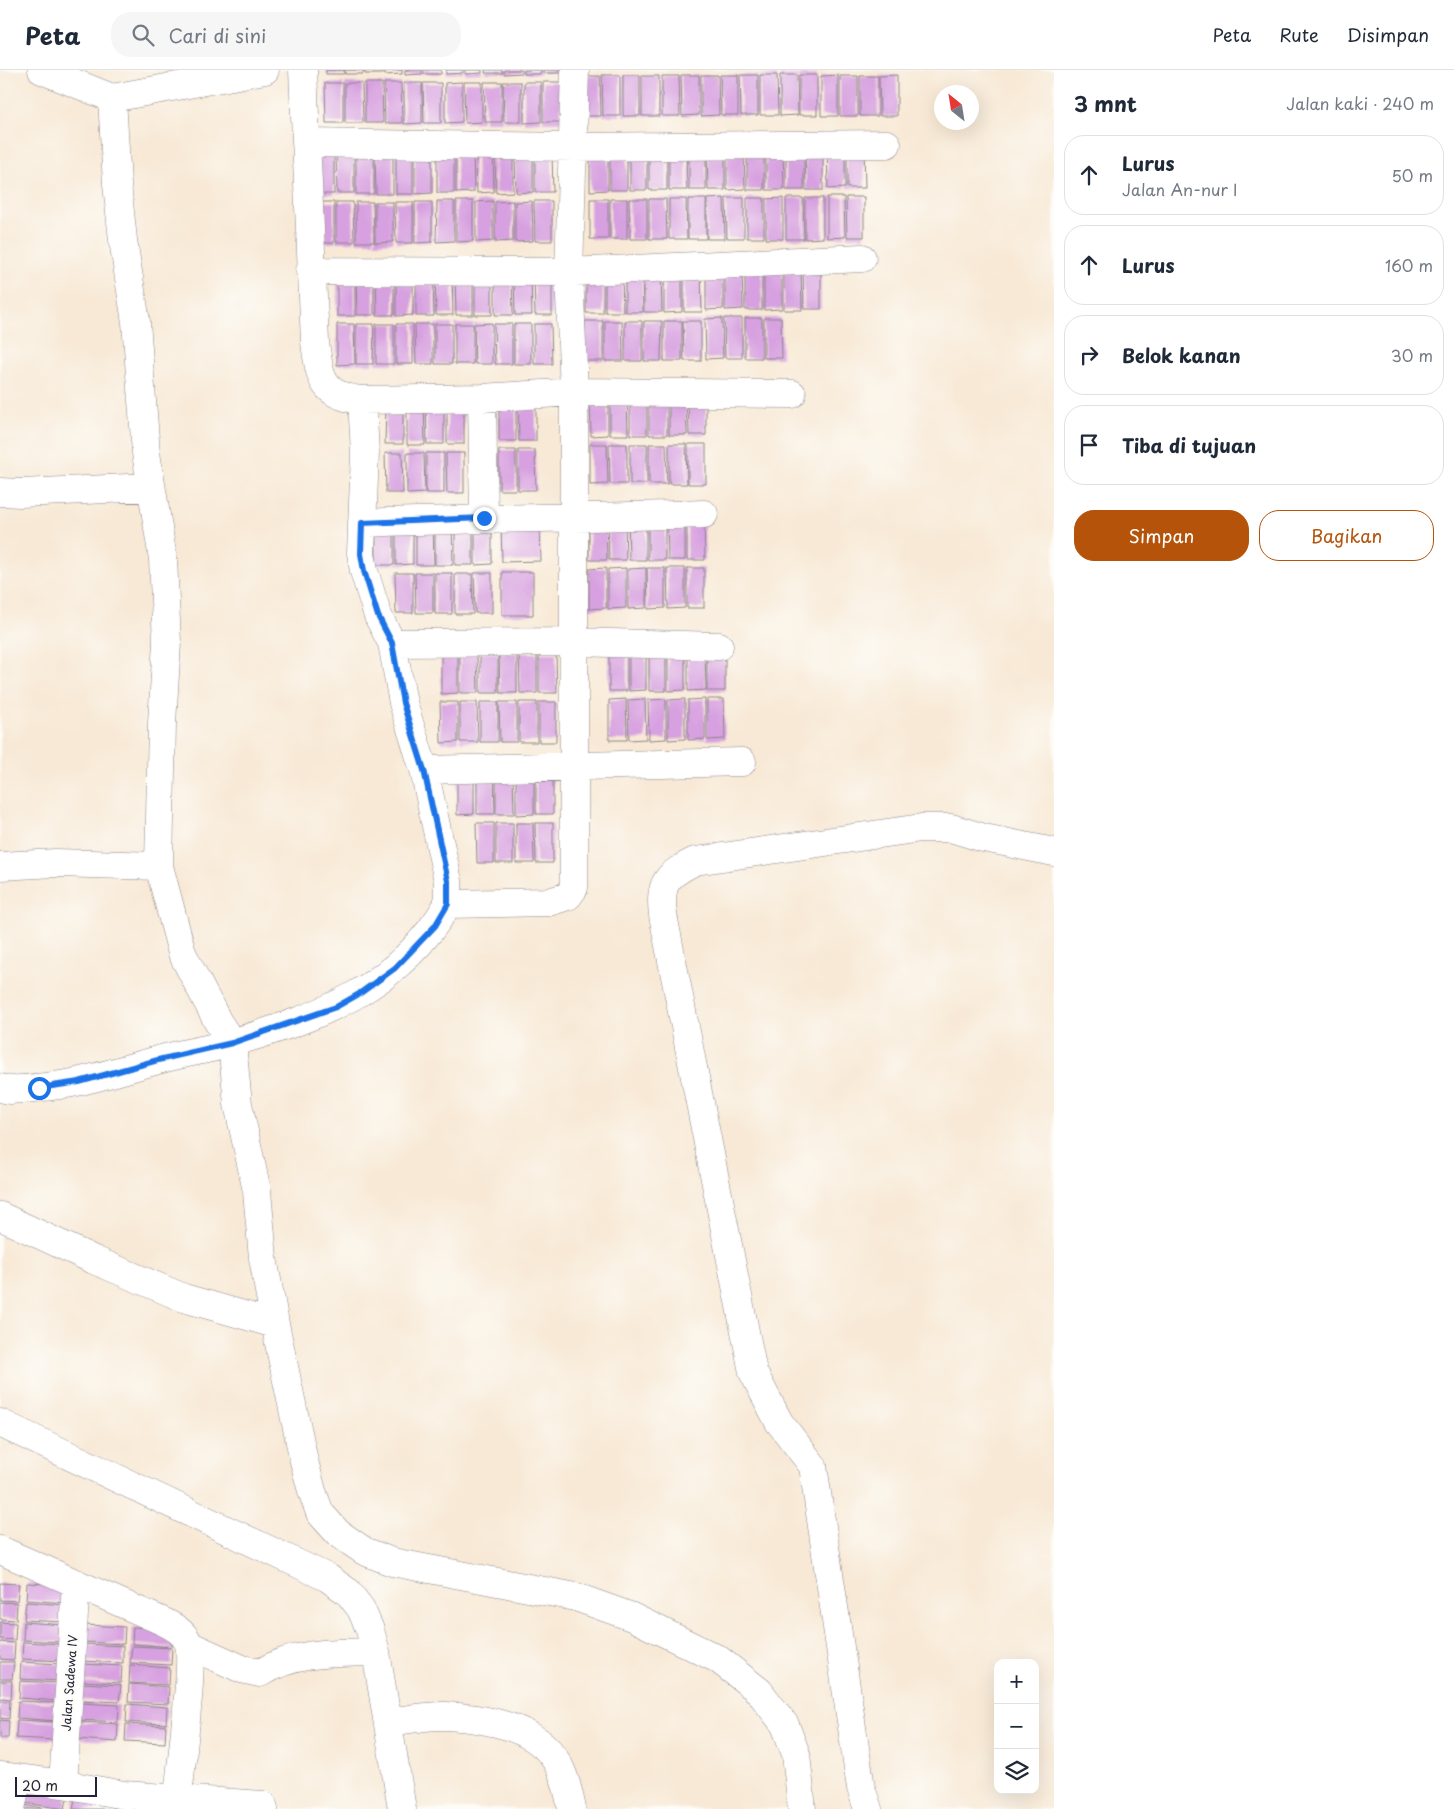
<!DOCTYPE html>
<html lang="id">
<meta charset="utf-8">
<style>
body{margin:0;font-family:"Playpen Sans",sans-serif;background:#f6f6f7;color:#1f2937}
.controls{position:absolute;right:15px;bottom:15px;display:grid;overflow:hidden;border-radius:10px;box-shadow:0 5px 20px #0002}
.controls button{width:45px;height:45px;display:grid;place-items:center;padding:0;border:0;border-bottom:1px solid #e0e1e3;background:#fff;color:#1f2937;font:25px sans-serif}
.compass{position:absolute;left:934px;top:15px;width:45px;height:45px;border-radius:50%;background:#fff;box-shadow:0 5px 20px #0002;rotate:330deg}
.scale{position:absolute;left:15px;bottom:12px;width:82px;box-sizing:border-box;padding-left:5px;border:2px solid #22223b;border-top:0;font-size:14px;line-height:18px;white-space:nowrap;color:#22223b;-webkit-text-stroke:4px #fdfcf7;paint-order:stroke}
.stop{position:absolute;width:15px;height:15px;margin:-11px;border:4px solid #1a73e8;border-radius:50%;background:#fff}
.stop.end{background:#1a73e8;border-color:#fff;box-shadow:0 1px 5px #0008}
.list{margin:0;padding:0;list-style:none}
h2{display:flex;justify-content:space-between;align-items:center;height:65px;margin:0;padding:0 20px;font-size:21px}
h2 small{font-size:16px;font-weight:400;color:#747a83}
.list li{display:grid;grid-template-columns:32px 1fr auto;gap:15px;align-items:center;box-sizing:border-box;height:80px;margin:0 10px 10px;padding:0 10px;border:1px solid #e0e1e3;border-radius:20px}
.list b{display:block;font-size:19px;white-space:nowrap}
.list p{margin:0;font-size:16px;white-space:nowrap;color:#747a83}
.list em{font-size:16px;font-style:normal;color:#747a83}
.actions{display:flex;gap:10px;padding:15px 20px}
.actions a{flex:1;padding:11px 0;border:1px solid #b45309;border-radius:20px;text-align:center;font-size:18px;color:#b45309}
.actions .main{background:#b45309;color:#fff}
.icon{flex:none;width:28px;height:28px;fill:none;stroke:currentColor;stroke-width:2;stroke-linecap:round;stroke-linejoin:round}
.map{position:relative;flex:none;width:1054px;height:1739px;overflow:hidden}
header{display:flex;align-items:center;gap:30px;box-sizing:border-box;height:70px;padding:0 25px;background:#fff;border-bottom:1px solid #e0e1e3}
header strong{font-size:24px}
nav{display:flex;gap:28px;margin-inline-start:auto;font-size:18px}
.search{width:350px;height:45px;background:#f6f6f7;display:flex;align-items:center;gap:12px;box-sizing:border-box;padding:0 18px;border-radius:20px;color:#747a83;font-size:19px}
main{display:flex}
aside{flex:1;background:#fff}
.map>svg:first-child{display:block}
.building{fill:#d7a0e0}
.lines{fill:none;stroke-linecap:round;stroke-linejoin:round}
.minor-casing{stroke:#8d8688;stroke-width:29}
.minor{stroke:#fff;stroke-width:28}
.route{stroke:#1a73e8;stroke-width:6}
.labels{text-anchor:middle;stroke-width:5;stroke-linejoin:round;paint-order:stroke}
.street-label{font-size:12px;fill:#22223b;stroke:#fdfcf7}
</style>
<header>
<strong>Peta</strong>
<div class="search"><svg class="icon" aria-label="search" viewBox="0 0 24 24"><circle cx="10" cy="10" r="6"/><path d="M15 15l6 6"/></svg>Cari di sini</div>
<nav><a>Peta</a><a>Rute</a><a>Disimpan</a></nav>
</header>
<main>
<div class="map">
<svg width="1054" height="1739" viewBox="0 0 1054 1739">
<rect width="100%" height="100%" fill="#fdfcf7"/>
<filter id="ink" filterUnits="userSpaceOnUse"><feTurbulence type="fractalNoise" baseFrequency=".02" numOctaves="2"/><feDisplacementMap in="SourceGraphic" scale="10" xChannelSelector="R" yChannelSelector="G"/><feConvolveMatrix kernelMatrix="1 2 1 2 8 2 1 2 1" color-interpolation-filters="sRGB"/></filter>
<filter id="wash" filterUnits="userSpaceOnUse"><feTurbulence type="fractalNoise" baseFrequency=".0096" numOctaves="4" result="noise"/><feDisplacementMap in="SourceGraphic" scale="20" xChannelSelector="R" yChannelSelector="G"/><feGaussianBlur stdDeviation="1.12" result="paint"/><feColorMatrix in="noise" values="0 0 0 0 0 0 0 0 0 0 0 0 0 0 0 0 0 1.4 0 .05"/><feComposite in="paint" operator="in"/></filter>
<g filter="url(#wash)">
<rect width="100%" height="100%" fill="#f8e9d6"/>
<g id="blocks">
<path class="building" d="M326,0H344V4H326Z
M345,0H363V4H345Z
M365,0H383V4H365Z
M385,0H402V4L385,5Z
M405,0H422V4L405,5Z
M424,0H441V4H424Z
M446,0H463V3L446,4Z
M465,0H482V3L465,4Z
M485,0H502V3H485Z
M504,0H522V3L504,4Z
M524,0H541V4H524Z
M543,0H561V3H543Z
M602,5H620V46H603Z
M623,5H640V46H623Z
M681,5H699V45L682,46Z
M701,5H718L719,45L701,46Z
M720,5H738V45H721Z
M740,5H758V45H741Z
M760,5H777L778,45H760Z
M780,5H797L798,45L780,46Z
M799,5H817V45H799Z
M838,5V46H821V6Z
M897,5V46H880L879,6Z
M583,6H600L601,46H583Z
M642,6H659V46H642Z
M662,6H679L680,46H662Z
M840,6H858V46H840Z
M860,6H878V46H860Z
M462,12V52L445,53V13Z
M464,12H482V52L465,53Z
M484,12H502V52H485Z
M503,12H521V52H504Z
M524,12H541V52L524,53Z
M543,12H561V52H543Z
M325,13H343V53H326Z
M345,13H362L363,53H345Z
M365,13H382L383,53H365Z
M384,13H401L402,53H385Z
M404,13H422V53L404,54Z
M423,13H441V53H424Z
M827,78H845V118L828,119Z
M847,78H864L865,118H847Z
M727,79H744L745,119L727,120Z
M747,79H764V120H747Z
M783,79L784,120H766V80Z
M823,79V120H806L805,80Z
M590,80H608V120L590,121Z
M610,80H627V120H610Z
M630,80H647V120H630Z
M649,80H667V120H649Z
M669,80H686L687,120H669Z
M689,80H706V120H689Z
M707,80H725V120H708Z
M786,80H804V120H786Z
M454,82V123H437V83Z
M473,82L474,122L456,123V83Z
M493,82L494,122L477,123L476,83Z
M513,82V122L496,123L495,83Z
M533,82V122L516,123L515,83Z
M535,82H552L553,122H535Z
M334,83V124H317V84Z
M336,83H354V123H337Z
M374,83V124H356V84Z
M375,83H393V124H376Z
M396,83H413V124H396Z
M432,83V123L415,124V84Z
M827,127H844L845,167L827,168Z
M846,127H864V167H847Z
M724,128L725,169H707V129Z
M726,128H744V168H727Z
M747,128H764V168H747Z
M783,128V169H766V129Z
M786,128H803L804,169H786Z
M805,128H823V168L805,169Z
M590,129H608V169H590Z
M610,129H627V169H610Z
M629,129H647V169H630Z
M649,129H666L667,169H649Z
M669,129H686L687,169H669Z
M688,129H706V169H688Z
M437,131H454V171L436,172Z
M456,131H473V171L456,172Z
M493,131V171L476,172V132Z
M513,131V171L495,172V132Z
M532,131L533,171L515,172V132Z
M534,131H552V171H535Z
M316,132H334V173H317Z
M336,132H353L354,172H336Z
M356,132H373L374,172H356Z
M375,132H393V172L375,173Z
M395,132H413V173H396Z
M415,132H432V172L415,173Z
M723,199V239L706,240V200Z
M725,199H742L743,239L725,240Z
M745,199H762V240H745Z
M764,199H782V239L764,240Z
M803,199H821V239H804Z
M784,200H801L802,240H784Z
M586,202H603V243H586Z
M605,202H622L623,242H605Z
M625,202H642L643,242H625Z
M644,202H661L662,242H644Z
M664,202H682V242L664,243Z
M684,202H701L702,242H684Z
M337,205H355V246H337Z
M356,205H374V245H357Z
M376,205H394V245H377Z
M396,205H413V245L396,246Z
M416,205H433L434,246H416Z
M435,205H452L453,245H436Z
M455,205H473V245H456Z
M475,205H492V245H475Z
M495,205H512L513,245H495Z
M514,205H531L532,245H515Z
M534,205H552V245H535Z
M722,248L723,288L706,289L705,249Z
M724,248H742V288H725Z
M745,248H762V288H745Z
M764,248H781L782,288H764Z
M585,251H603V291H586Z
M605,251H622L623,291H605Z
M625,251H642V291H625Z
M644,251H662L661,291H644Z
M664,251H682V291H664Z
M683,251H701V291H684Z
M492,253V294H475L474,254Z
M337,254H354L355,294L337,295Z
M356,254H374L373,294H356Z
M376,254H394V294H376Z
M396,254H413V294H396Z
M415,254H433V294H416Z
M435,254H452V294H435Z
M455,254H473V294H455Z
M494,254H512V294H495Z
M514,254H531V294H514Z
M534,254H551L552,294H534Z
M608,325V365L591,366L590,326Z
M610,325H627L628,365H610Z
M630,325H647V365H630Z
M649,325H667V365H649Z
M669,325H686L687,365H669Z
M688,325H706V365H689Z
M499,331H516V371H499Z
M518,331H536V371H519Z
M386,334H403V374H385Z
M407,334H424L425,375H407Z
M426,334H444V374H427Z
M447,334H464V374H447Z
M590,374H607L608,414L590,415Z
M609,374H627V414H610Z
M630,374H647V414H630Z
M649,374H666L667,414H649Z
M669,374H686L687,414H669Z
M688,374H706V414H688Z
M499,380H516V420H499Z
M518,380H535L536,420H518Z
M385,383H402L403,423H386Z
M407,383H424L425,423L407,424Z
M426,383H444V423H426Z
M446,383H464V423H447Z
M606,449L607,490H589V450Z
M625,449L626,490H609L608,450Z
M646,449V490H629L628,450Z
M665,449V490H648V450Z
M687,449H704L705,490H687Z
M667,450H685V490H668Z
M396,454H413V494L396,495Z
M416,454H433L434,495H416Z
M475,454H492V494L475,495Z
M540,454L541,491L502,492L501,455Z
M376,455H394V495H376Z
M435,455H452L453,495H435Z
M455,455H473V495H455Z
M606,498V538L589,539V499Z
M626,498V538L608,539V499Z
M646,498V538L628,539V499Z
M647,498H665V538L648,539Z
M667,498H685V538L668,539Z
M687,498H704V538H687Z
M502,502H533V545H502Z
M395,503H413V543H396Z
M415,503H433V543H416Z
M435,503H452V544H435Z
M474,503H492V543H475Z
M455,504H472L473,544H455Z
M646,580V620L629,621V581Z
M666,580V621H649V581Z
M685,580V620L668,621V581Z
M705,580L706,620L688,621V581Z
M707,580H725V621H707Z
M609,581H627V621H609Z
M441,583H458V623L441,624Z
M460,583H477L478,623H460Z
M480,583H498V623H480Z
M499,583H517V623H500Z
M519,583H537V623H520Z
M539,583H556L557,623H539Z
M626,629L627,670H609V630Z
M645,629L646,669L629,670L628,630Z
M666,629V669L649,670L648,630Z
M685,629V669L668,670V630Z
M705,629V669L688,670V630Z
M707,629H724L725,669L707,670Z
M440,632H458V672L441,673Z
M460,632H477L478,672H460Z
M480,632H498V672H480Z
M499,632H517V672H500Z
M519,632H537V672H519Z
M539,632H556V672H539Z
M457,704H474V744L457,745Z
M477,704H494L495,744H477Z
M496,704H513L514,744H496Z
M516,704H534V744L516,745Z
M536,704H553V744H536Z
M476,753H494V793H477Z
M496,753H513V793H496Z
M516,753H533L534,793H516Z
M535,753H553V793H536Z
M0,1513L19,1514L17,1531L0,1530Z
M27,1513L67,1515L66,1533L26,1530Z
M0,1532L17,1533L16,1550L0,1549Z
M26,1532L66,1535L64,1552L24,1550Z
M0,1552L16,1553L15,1570L0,1569Z
M24,1552L64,1555L63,1572L23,1570Z
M85,1555L125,1557L124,1574L84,1572Z
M133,1557L173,1559L172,1577L132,1574Z
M0,1572L15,1573L14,1590L0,1589Z
M23,1572L63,1574L62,1591L22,1589Z
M83,1574L123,1576V1593L82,1591Z
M132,1576L172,1578L171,1595L130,1593Z
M0,1592H14L12,1609H0Z
M21,1592L62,1594L61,1611L20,1609Z
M82,1594L122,1596L121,1613L81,1611Z
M130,1595L170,1598L169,1615L129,1613Z
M0,1611H12L11,1629L0,1628Z
M20,1611L60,1613L59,1631L19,1628Z
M81,1613L121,1615L119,1632L79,1630Z
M129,1614L169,1617L168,1634L128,1632Z
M0,1631H10L9,1649L0,1648Z
M18,1631L59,1633L58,1651L17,1648Z
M79,1633L119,1635L118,1652L78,1650Z
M127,1634L167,1637L166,1654L126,1652Z
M0,1650L9,1651L8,1668H0Z
M17,1650L57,1652L56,1670L16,1668Z
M78,1652L118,1654L117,1672L77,1669Z
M126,1654L166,1656L165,1673L125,1671Z
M28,1715L68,1723L65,1739L25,1733Z
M76,1724L115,1732L114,1739H73Z
M24,1735L42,1738V1739H23Z"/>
</g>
</g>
<g filter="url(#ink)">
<use href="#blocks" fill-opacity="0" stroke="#8d8688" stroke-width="1"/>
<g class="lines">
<g class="minor-casing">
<path id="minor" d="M42,0L112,28L117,114L123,170L136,252L146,383L163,489L167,572L162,653L159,796L182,883L218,952L232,973L238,1034L257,1121L263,1188L275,1254L304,1391L312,1421L320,1443L338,1463L364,1481L392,1492L576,1527L632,1547L718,1589L759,1621L785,1655L796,1684L802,1739
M303,0L315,272C320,308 321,326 362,330L482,328L574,322L792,324
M112,28L265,0
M306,73L574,77L887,74
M310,201L569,202L862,188
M482,328L484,448
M362,330L365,383L361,483L364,501L378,546L392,573L403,633L424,700L448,811V834
M0,422L21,423L150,417
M362,453C476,448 590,448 704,444
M392,573L575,572L719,576
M424,700L742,692
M0,796L56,793L159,796
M0,1018L10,1020C34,1018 58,1017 81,1011C107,1005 132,997 158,990C182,983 207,980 231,973C320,947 399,918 448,834L549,832L568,826L574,818V322L569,202L575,0
M0,1146L94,1190L184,1228L275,1254
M0,1353L305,1497L328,1508L348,1522L361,1539L370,1560L376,1582L402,1739
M0,1480L162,1551C172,1556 183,1561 188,1572C195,1587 180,1703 178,1727
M189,1575L242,1599L260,1603C296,1581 335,1583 376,1582
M389,1652C407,1650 427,1645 446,1646C481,1648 530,1655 552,1685C564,1700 568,1720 572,1739
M0,1706L63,1714L124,1725L263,1735L264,1739
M63,1714L76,1513
M11,1739L17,1709
M868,1739L861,1718L813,1396L779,1352L753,1302L663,845C659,812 667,805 695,791L921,758H951L984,768L1054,782"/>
</g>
<use href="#minor" class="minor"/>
</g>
</g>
<g class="lines" filter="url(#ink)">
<path class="route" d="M39,1018L79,1012L158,990L232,973L336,937L359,924L395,898L435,856L448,834V811L424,700L403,633L392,573L378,546L364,501L361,484L362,453L484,448"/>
</g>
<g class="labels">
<g class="street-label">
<text transform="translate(70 1613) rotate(-86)" y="4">Jalan Sadewa IV</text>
</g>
</g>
</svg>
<div class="controls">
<button>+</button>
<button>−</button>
<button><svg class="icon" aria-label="layers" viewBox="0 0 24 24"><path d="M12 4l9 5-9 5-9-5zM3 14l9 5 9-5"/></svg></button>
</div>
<svg class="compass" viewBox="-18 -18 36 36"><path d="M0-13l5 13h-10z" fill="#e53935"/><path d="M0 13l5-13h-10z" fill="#747a83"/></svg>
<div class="scale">20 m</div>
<div class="stop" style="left:39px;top:1018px"></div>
<div class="stop end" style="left:484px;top:448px"></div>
</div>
<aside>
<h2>3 mnt<small>Jalan kaki · 240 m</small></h2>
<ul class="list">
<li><svg class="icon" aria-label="ahead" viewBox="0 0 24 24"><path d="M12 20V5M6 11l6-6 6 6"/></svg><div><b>Lurus</b><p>Jalan An-nur I</p></div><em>50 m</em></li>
<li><svg class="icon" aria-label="ahead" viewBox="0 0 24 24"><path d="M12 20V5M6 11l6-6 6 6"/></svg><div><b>Lurus</b></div><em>160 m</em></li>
<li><svg class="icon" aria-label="right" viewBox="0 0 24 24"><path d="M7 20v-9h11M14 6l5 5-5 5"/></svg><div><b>Belok kanan</b></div><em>30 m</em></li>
<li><svg class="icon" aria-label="arrive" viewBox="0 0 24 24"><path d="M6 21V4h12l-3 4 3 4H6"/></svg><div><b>Tiba di tujuan</b></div></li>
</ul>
<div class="actions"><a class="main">Simpan</a><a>Bagikan</a></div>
</aside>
</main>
